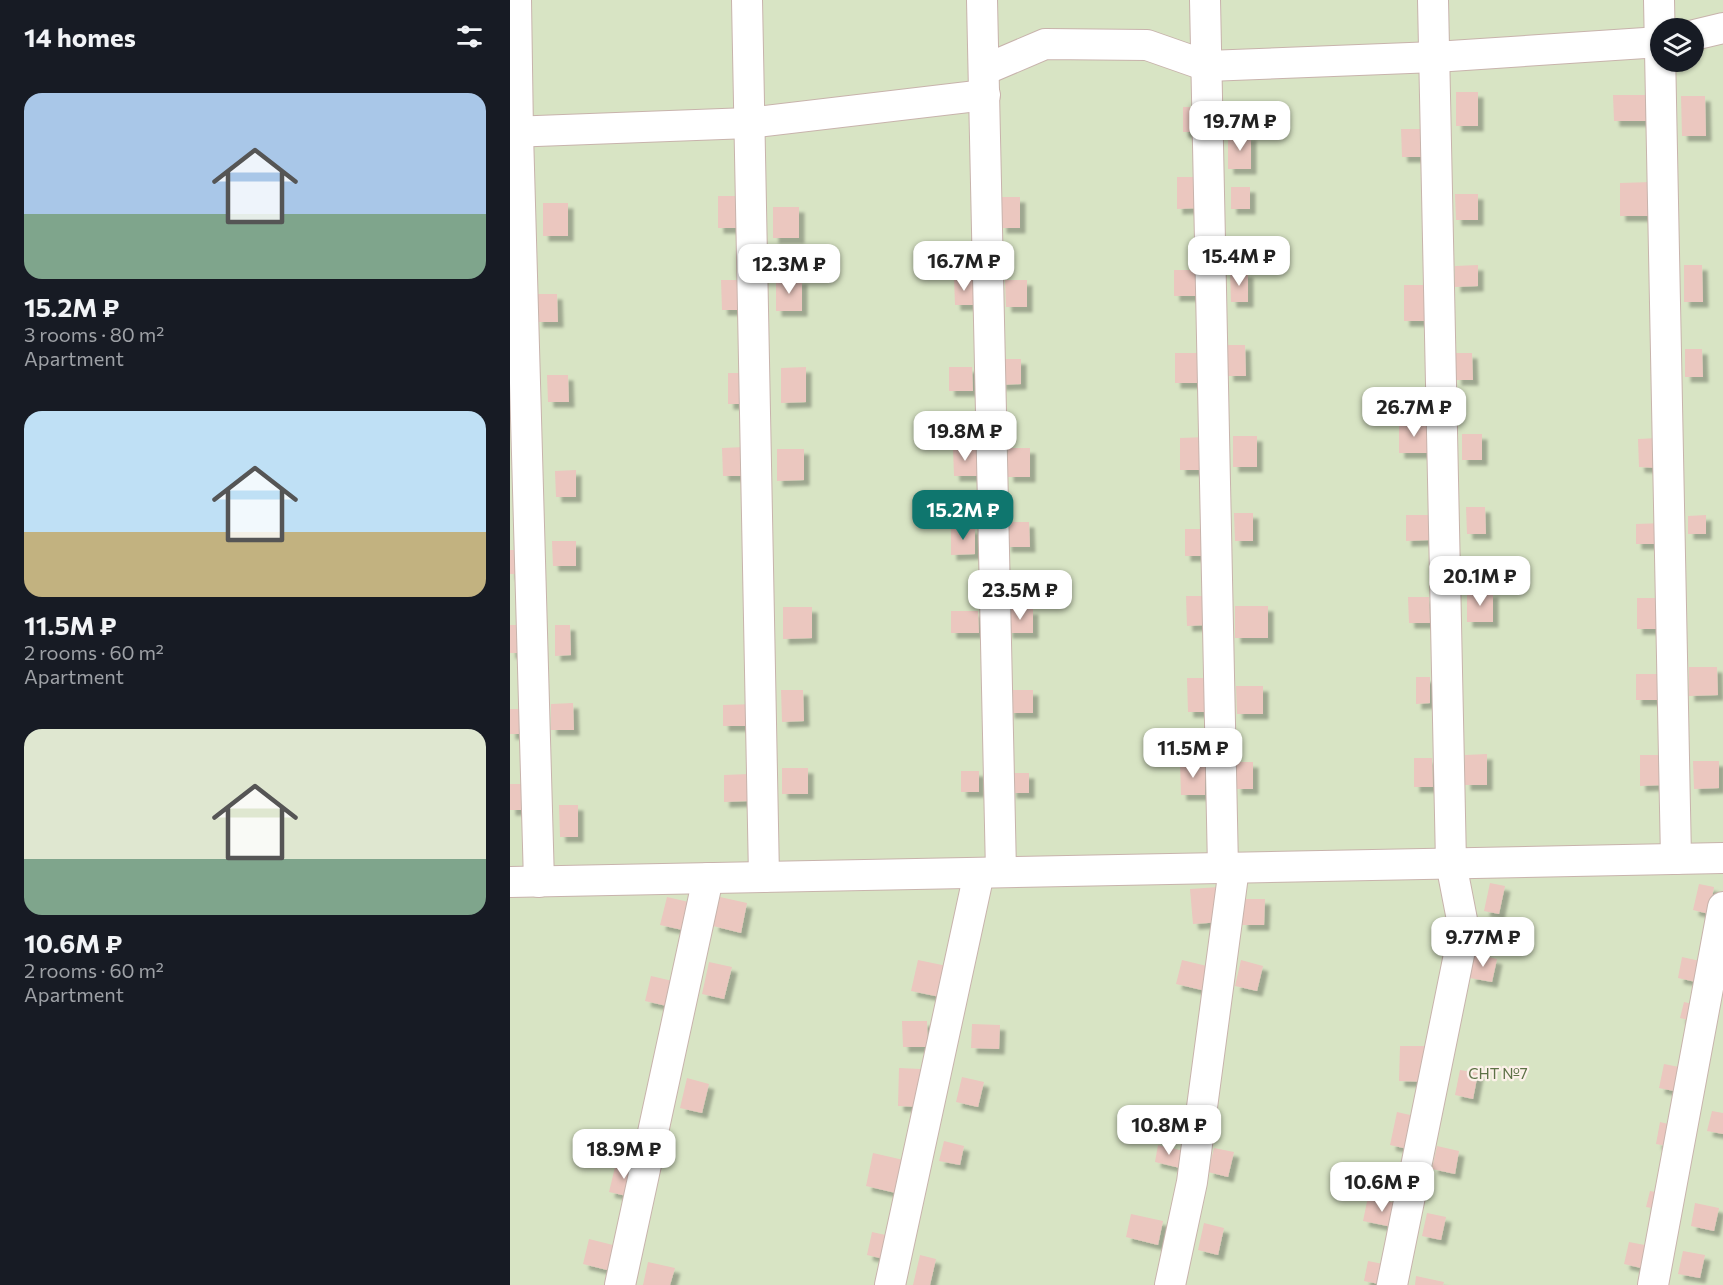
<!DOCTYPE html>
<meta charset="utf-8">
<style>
body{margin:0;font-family:Commissioner,sans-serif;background:#20242c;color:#f1f3f6;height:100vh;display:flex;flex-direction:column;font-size:22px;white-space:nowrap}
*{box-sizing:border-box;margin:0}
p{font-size:20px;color:#9ea1a6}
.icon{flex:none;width:33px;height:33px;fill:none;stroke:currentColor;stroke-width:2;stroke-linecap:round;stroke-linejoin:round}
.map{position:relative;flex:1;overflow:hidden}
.details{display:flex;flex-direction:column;background:#171b24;width:510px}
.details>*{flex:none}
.tools{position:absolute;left:1140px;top:18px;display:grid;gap:12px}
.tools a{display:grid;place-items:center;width:54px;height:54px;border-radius:50%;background:#171b24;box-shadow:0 2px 4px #0004;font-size:30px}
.price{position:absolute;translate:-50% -51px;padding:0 14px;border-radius:12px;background:#fff;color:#222;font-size:20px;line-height:39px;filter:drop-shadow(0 2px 3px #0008)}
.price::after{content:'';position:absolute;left:50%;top:36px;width:18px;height:14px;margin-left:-9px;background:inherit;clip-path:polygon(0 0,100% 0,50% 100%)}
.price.on{background:#0f766e;color:#fff}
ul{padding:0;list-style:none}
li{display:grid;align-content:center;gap:12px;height:318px;padding:0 24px}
li span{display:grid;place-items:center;height:186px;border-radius:18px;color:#555}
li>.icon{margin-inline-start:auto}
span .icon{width:108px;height:108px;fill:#fffc;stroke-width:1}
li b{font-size:26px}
h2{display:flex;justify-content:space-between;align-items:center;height:72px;padding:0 24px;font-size:26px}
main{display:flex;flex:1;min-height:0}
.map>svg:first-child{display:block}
.green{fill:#d8e4c4;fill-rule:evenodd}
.building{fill:#ebc7bf;filter:url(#shadow)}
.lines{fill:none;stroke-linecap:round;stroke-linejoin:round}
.minor-casing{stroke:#c8b3ac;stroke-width:32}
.minor{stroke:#fff;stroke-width:30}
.labels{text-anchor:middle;stroke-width:4.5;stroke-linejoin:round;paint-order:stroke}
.park-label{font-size:15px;fill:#5d7246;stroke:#fcf1e9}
</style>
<main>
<section class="details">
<h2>14 homes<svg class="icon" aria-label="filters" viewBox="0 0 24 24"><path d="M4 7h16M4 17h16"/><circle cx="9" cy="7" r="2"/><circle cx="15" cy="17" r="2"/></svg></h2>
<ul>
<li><span style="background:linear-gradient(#a9c7e8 65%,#7fa58c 0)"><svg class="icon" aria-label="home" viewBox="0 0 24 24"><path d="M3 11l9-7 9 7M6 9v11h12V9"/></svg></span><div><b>15.2M ₽</b><p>3 rooms · 80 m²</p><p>Apartment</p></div></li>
<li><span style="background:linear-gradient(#bfe0f5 65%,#c2b280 0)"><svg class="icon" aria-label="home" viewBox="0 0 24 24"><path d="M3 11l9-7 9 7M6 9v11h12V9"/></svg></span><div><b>11.5M ₽</b><p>2 rooms · 60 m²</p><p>Apartment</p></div></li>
<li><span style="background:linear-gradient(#dfe7d0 70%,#7fa58c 0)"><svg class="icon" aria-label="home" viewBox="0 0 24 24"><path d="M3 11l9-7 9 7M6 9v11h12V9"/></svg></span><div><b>10.6M ₽</b><p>2 rooms · 60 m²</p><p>Apartment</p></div></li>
</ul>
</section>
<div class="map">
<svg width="1213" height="1285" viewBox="0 0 1213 1285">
<defs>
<filter id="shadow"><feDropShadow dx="5.5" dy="5.5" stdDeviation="1.5" flood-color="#0004"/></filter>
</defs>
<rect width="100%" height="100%" fill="#f9ece4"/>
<!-- green -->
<path class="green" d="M 0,0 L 1213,0 L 1213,1285 L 0,1285 ZM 1150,28 L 1184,28 L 1184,62 L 1150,62 Z"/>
<!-- building -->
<g class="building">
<rect x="946" y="92" width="22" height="34"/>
<polygon points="1103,95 1135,95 1136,121 1104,121"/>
<polygon points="1171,96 1195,96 1196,136 1172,136"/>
<rect x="673" y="107" width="16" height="25"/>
<polygon points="891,129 912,129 913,157 892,157"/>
<polygon points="741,135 741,169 718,169 718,136"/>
<polygon points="667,177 689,177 690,208 667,209"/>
<polygon points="1142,182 1142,216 1110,216 1110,183"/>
<rect x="721" y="187" width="19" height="22"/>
<polygon points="945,194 968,194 968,220 946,220"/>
<polygon points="208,196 231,196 232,228 208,228"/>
<rect x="491" y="197" width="19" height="31"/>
<rect x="33" y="203" width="25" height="33"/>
<rect x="263" y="207" width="26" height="31"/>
<polygon points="438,242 462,242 462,263 438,264"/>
<polygon points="968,265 968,286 945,287 945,266"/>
<polygon points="1174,265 1192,265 1193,302 1174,302"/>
<polygon points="664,270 689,270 690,296 664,296"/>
<polygon points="720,272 738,272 738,302 721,302"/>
<polygon points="444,278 463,278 464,305 445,305"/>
<polygon points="292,279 292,311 266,311 266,280"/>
<polygon points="211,280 233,280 234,310 212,310"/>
<polygon points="495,280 517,280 517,307 496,307"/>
<rect x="894" y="285" width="21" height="36"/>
<polygon points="27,294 47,294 48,322 27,322"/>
<polygon points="717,345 735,345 736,376 718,376"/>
<polygon points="1175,349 1192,349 1193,377 1175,377"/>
<rect x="665" y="353" width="23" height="30"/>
<polygon points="945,353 962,353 963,380 946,380"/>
<polygon points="490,359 511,359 511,384 490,385"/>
<polygon points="296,367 296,402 271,403 271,368"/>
<polygon points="439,367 462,367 463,391 439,391"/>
<rect x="218" y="373" width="17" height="31"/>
<polygon points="37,375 58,375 59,402 38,402"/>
<rect x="889" y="424" width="31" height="29"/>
<rect x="952" y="434" width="20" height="26"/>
<rect x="723" y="436" width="24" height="31"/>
<polygon points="696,437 696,470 670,470 670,438"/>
<polygon points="1148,438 1148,468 1129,467 1128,439"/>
<polygon points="235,447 236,476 213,476 212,448"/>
<polygon points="443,448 467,448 467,476 444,476"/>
<rect x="498" y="448" width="22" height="29"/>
<polygon points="267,449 294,449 294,480 267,481"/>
<polygon points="66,470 66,497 46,497 45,471"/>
<polygon points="956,507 975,507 976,534 957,534"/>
<polygon points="724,513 743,513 743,541 725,541"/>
<polygon points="896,515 919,515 920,540 896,541"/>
<polygon points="1196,515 1196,534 1178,534 1178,516"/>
<polygon points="496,522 519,522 520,547 496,547"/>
<polygon points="1154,523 1153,544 1126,544 1126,524"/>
<polygon points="441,528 465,528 465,554 441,555"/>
<rect x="675" y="529" width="20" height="27"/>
<polygon points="42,541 66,541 66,566 43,566"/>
<rect x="0" y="550" width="9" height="24"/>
<polygon points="983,592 983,622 957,622 957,593"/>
<polygon points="676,596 697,596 698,625 677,626"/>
<polygon points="898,597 919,597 920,623 899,623"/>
<rect x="1127" y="598" width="20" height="31"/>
<rect x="725" y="606" width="33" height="32"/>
<polygon points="273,607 302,607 302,638 273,639"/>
<rect x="497" y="609" width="26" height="24"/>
<polygon points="441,611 468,611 469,633 441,633"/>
<rect x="0" y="625" width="11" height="28"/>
<polygon points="45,625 60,625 61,655 45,656"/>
<polygon points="1179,667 1207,667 1208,695 1179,696"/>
<rect x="1126" y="674" width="26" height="26"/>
<polygon points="906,677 920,677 920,703 906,704"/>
<polygon points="677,678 696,678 697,712 678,712"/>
<polygon points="726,686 753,686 753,714 727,714"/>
<polygon points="271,690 293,690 294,721 272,722"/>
<rect x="499" y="690" width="24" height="23"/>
<polygon points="63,703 64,730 41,730 41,704"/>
<polygon points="245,704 245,726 213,726 213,705"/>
<rect x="0" y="709" width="9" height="25"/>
<polygon points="977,754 977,785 955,785 955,755"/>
<polygon points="1130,755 1153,755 1153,785 1130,786"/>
<polygon points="904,758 922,758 923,787 904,787"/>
<polygon points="1183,761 1209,761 1209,788 1184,789"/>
<polygon points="695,762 695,795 671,795 670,763"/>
<rect x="726" y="762" width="17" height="27"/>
<rect x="272" y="768" width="26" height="26"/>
<rect x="451" y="771" width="18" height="21"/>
<rect x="501" y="773" width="18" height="20"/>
<polygon points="239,774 239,801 214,802 214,775"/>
<rect x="0" y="784" width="15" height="26"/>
<polygon points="49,805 68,805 68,837 50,837"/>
<polygon points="980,883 995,886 989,914 974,911"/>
<polygon points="1189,884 1204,887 1199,914 1183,910"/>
<polygon points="709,887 712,922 683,924 680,889"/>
<polygon points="157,897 183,903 177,931 150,925"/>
<polygon points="210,897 237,903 231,933 203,926"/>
<polygon points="733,899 755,899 754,925 732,925"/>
<polygon points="965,954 987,959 982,982 960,978"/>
<polygon points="1172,957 1190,961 1186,982 1168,978"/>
<polygon points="408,960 437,966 430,997 401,991"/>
<polygon points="672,960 701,967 696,991 666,984"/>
<polygon points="731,960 753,966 747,991 725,986"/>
<polygon points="199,962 222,967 214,999 192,994"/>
<polygon points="141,976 167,982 161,1007 135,1001"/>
<polygon points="1174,1002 1187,1005 1183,1021 1170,1018"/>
<polygon points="392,1021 417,1021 418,1047 393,1047"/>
<polygon points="462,1024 490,1025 489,1049 461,1048"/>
<polygon points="890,1046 920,1046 919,1082 889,1081"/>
<polygon points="1154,1064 1169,1067 1164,1091 1149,1088"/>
<polygon points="389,1068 411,1069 409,1107 388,1106"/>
<polygon points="950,1070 968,1073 963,1099 945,1095"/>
<polygon points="452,1077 474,1082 468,1107 446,1102"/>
<polygon points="177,1078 199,1084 192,1113 170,1108"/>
<polygon points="1202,1111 1213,1113 1213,1134 1197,1131"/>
<polygon points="887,1112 909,1117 902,1150 880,1145"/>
<polygon points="1150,1122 1167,1126 1162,1147 1146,1144"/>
<polygon points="434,1141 454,1146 450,1165 429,1161"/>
<polygon points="648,1145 674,1151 670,1168 645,1162"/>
<polygon points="927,1146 949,1151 945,1174 922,1169"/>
<polygon points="704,1148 724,1152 718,1177 698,1172"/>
<polygon points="363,1153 398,1161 390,1194 356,1186"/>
<polygon points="106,1163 128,1168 121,1197 99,1192"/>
<polygon points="1140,1191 1151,1193 1147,1209 1136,1207"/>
<polygon points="858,1197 891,1204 887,1228 853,1221"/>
<polygon points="1185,1203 1209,1208 1204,1231 1181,1226"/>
<polygon points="917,1213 936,1217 931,1240 912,1236"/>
<polygon points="621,1214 653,1221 648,1245 616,1237"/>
<polygon points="694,1223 714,1228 708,1255 688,1250"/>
<polygon points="362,1232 380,1236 374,1259 357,1255"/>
<polygon points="79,1239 107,1246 101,1271 73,1264"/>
<polygon points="1119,1242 1140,1246 1135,1269 1114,1264"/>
<polygon points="1173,1251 1195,1255 1190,1278 1168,1274"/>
<polygon points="410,1255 426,1259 420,1285 403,1285"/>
<polygon points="858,1261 878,1265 874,1285 854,1281"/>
<polygon points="138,1262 165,1268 160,1285 133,1285"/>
<polygon points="906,1276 934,1282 933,1285 905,1285"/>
</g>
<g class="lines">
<defs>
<g id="minor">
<polyline points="6,0 8,133 29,882"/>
<polyline points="237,0 254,877"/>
<polyline points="472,0 491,872"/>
<polyline points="695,0 713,868"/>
<polyline points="1149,0 1166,859"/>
<polyline points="1184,35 1213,28"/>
<polyline points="474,70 535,44 637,45 697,66 925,57 1150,42"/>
<polyline points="0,132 239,123 475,95"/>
<polyline points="0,882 1213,858"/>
<polyline points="110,1285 198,878"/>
<polyline points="380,1285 469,873"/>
<polyline points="660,1285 682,1182 724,868"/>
<polyline points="882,1285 954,930 941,863 923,0"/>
<polyline points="1143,1285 1213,907"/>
</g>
</defs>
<!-- minor casing -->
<use href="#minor" class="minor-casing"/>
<!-- minor -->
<use href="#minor" class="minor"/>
</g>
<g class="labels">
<!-- park labels -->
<g class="park-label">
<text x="988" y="1079">СНТ №7</text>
</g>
</g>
</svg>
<div class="tools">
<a><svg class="icon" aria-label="layers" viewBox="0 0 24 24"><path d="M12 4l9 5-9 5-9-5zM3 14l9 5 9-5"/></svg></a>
</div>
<b class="price" style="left:730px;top:152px">19.7M ₽</b>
<b class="price" style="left:729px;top:287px">15.4M ₽</b>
<b class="price" style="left:454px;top:292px">16.7M ₽</b>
<b class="price" style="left:279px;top:295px">12.3M ₽</b>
<b class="price" style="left:904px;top:438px">26.7M ₽</b>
<b class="price" style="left:455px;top:462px">19.8M ₽</b>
<b class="price on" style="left:453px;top:541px">15.2M ₽</b>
<b class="price" style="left:970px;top:607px">20.1M ₽</b>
<b class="price" style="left:510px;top:621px">23.5M ₽</b>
<b class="price" style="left:683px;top:779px">11.5M ₽</b>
<b class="price" style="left:973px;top:968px">9.77M ₽</b>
<b class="price" style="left:659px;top:1156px">10.8M ₽</b>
<b class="price" style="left:114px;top:1180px">18.9M ₽</b>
<b class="price" style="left:872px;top:1213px">10.6M ₽</b>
</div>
</main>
